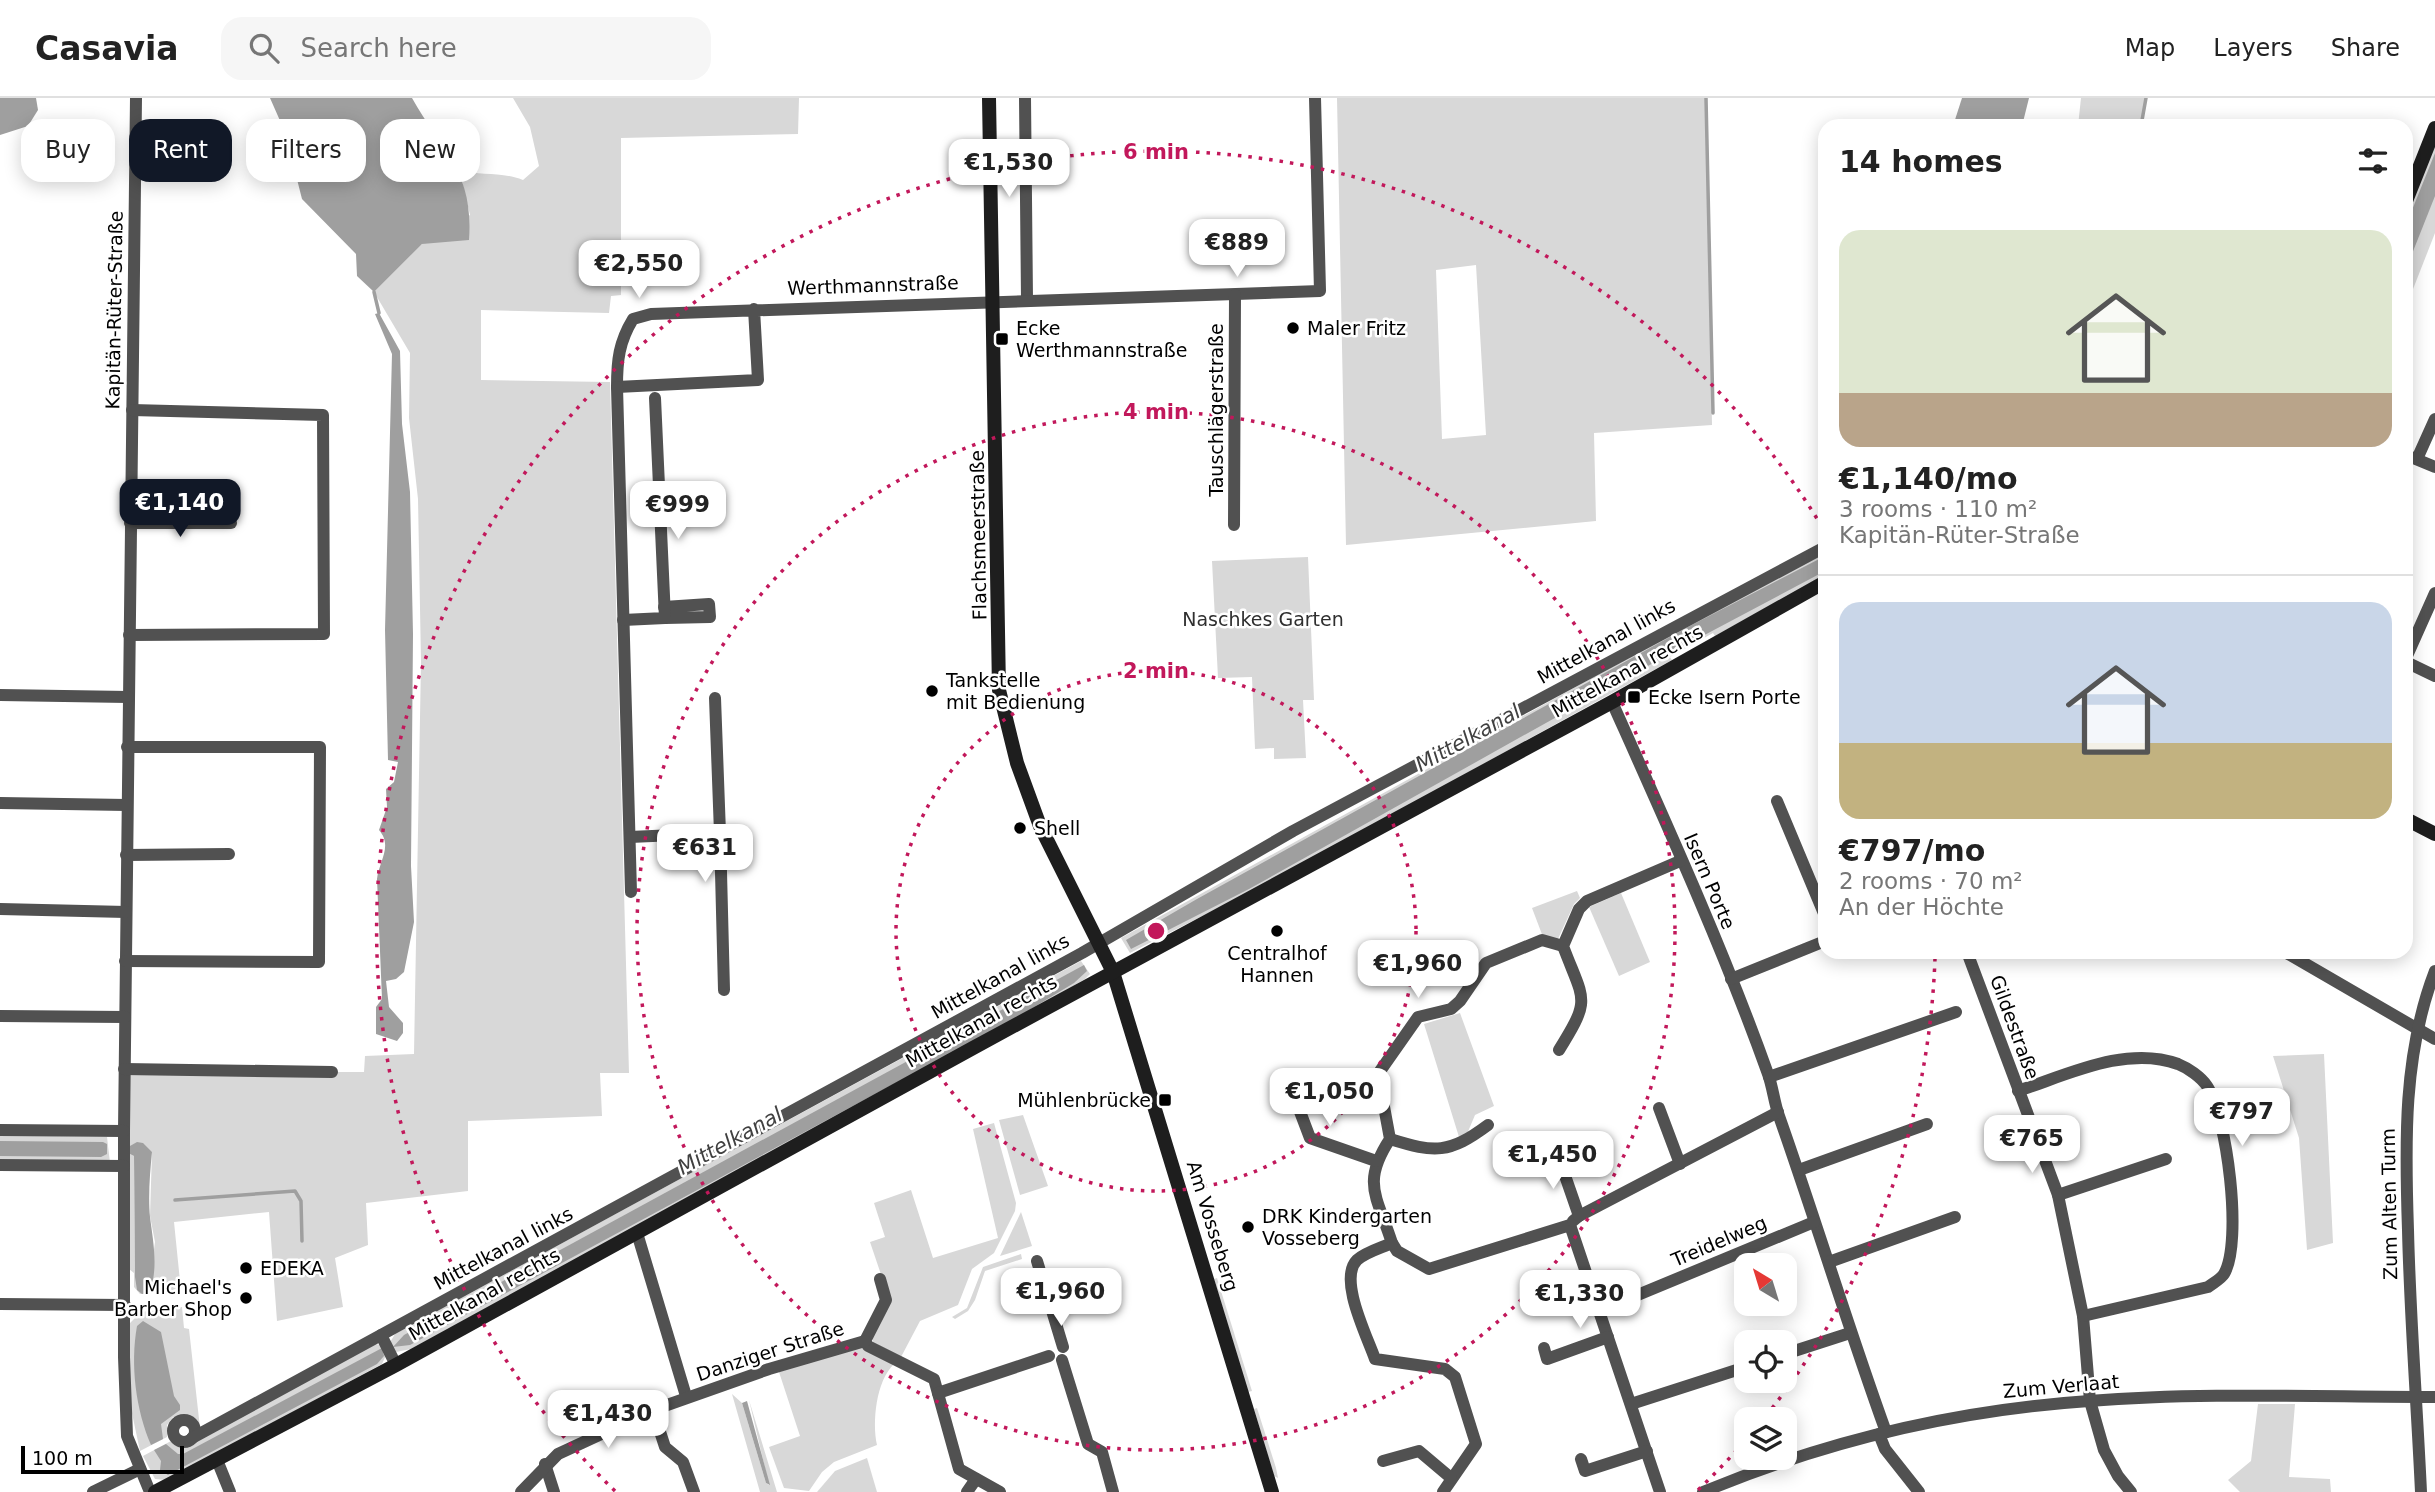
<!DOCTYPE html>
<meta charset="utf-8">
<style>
body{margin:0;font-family:"DejaVu Sans",sans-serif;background:#f6f6f6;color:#222;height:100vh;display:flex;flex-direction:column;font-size:26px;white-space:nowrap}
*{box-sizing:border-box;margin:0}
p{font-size:23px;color:#767676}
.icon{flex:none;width:38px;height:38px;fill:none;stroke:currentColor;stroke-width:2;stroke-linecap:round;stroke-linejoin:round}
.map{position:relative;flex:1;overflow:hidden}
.panel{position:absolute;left:1818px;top:21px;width:595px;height:840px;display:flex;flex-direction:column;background:#fff;border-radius:21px;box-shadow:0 4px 18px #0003}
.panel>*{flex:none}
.guide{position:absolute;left:21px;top:21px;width:665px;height:63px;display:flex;gap:14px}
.needle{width:46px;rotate:322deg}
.tools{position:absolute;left:1734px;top:1155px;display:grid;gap:14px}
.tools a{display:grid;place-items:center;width:63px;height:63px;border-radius:14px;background:#fff;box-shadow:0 4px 18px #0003;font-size:35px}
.scale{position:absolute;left:21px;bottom:18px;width:163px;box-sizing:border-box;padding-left:7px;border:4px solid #000;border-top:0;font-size:19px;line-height:24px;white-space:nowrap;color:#000;-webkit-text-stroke:5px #fff;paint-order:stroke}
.price{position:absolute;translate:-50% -60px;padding:0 16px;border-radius:14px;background:#fff;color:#222;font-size:23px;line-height:46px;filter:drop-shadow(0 2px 4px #0008)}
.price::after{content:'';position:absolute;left:50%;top:42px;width:21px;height:16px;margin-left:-10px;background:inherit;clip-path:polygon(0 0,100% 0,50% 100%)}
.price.selected{background:#111827;color:#fff}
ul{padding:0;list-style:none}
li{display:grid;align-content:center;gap:14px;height:371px;padding:0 21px}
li+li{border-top:2px solid #e0e0e0}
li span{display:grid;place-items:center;height:217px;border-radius:21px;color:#555}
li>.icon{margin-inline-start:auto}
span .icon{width:126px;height:126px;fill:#fffc;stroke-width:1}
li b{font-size:30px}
h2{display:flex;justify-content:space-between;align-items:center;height:84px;padding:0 21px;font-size:30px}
.tag{padding:0 24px;border-radius:21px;background:#fff;box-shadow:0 4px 18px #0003;font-size:24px;line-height:63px}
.tag.selected{background:#111827;color:#fff}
header{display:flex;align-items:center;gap:42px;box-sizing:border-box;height:98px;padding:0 35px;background:#fff;border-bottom:2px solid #e0e0e0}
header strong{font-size:33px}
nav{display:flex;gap:38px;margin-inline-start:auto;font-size:24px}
.search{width:490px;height:63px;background:#f6f6f6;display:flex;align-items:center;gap:18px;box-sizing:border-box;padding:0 24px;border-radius:21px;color:#767676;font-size:26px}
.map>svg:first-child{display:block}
.green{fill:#d8d8d8;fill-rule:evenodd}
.water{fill:#9f9f9f}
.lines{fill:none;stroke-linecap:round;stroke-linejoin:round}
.stream{stroke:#9f9f9f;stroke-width:3.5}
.street{stroke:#515151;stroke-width:12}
.secondary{stroke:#1e1e1e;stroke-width:14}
.ring{fill:none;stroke:#c2185b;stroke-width:3.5;stroke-dasharray:3.5 7}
.poi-dot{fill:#000;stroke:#fff;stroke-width:2.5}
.labels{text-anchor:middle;stroke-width:5;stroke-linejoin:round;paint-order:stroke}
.street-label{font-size:19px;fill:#000;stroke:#fff}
.poi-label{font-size:19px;fill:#000;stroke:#fff;text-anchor:start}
.park-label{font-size:19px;fill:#2f2f2f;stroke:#fff}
.water-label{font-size:21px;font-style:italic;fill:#404040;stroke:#fff}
.centre{fill:#c2185b;stroke:#fff;stroke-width:3.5}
.ring-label{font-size:21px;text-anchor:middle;font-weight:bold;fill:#c2185b;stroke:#fff;stroke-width:5;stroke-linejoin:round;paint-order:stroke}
</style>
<header>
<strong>Casavia</strong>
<div class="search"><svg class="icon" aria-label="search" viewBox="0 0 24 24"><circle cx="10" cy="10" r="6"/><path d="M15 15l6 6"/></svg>Search here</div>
<nav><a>Map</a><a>Layers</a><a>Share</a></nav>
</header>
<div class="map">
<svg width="2435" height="1394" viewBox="0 0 2435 1394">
<rect width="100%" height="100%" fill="#fff"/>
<!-- green -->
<g class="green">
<path d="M 513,0 L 799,0 L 798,36 L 621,40 L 621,197 L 611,198 L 609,215 L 481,212 L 481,282 L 610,284 L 629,975 L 600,975 L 602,1018 L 468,1023 L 468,1093 L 366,1105 L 368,1147 L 335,1160 L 343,1209 L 277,1223 L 269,1114 L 174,1124 L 181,1193 L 140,1196 L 134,1189 L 134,1175 L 129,1171 L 130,1056 L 134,1058 L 135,1178 L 152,1166 L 155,1144 L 150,1118 L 152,1054 L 130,1048 L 128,977 L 134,974 L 364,974 L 365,958 L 414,956 L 421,564 L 418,401 L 409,320 L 410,255 L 374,194 L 422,146 L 470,117 L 459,71 C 481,79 501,73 523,82 L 539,68 L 530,29 Z"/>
<path d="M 1337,0 L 1706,0 L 1712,327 L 1594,335 L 1596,423 L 1346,447 ZM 1476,167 L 1486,337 L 1442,341 L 1436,172 Z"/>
<polygon points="2081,0 2146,0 2141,28 2078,28"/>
<polygon points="2435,44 2435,135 2406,209 2406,116"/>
<polygon points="1825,455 1825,477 1715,538 1713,535 1670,559 1672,562 1282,777 1130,855 1121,840 1599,576"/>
<polygon points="1308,459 1314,602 1303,602 1306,660 1274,661 1274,650 1255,651 1252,579 1218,580 1212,463"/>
<polygon points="1577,793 1580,800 1574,806 1558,841 1543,839 1532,810"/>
<polygon points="1621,795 1650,864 1619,878 1589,809"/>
<polygon points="1081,863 1090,876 1085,881 994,935 411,1251 396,1254 389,1246 395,1236"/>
<polygon points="1460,915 1494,1008 1475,1017 1467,1036 1459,1039 1424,926"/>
<polygon points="2324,956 2333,1145 2307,1152 2299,1040 2273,958"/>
<polygon points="1023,1017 1048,1088 1020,1097 999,1022"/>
<polygon points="994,1025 1016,1105 1015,1113 994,1155 972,1171 958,1207 920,1223 901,1259 873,1244 872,1239 890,1203 870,1144 885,1139 874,1105 911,1092 933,1160 998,1140 973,1031"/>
<polygon points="0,1037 107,1039 110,1065 0,1063"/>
<polygon points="1021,1114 1032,1148 1000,1158"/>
<polygon points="1021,1156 1022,1161 985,1173 975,1202 968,1213 955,1221 952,1219 967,1210 983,1169"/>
<polygon points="1217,1180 1252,1293 1248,1294 1214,1181"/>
<polygon points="182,1209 184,1230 189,1231 200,1330 191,1318 173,1319 167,1327 167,1339 140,1353 130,1306 130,1225 141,1214"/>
<polygon points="375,1246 381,1247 386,1257 382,1266 166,1382 155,1381 143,1358 171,1343 178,1349 191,1346"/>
<path d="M 858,1248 L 894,1266 C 876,1283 872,1324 877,1347 L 834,1364 L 822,1374 L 809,1393 L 784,1390 L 769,1349 L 800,1338 L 779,1274 Z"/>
<polygon points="732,1296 742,1305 766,1385 769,1387 749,1302 777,1394 760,1394"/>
<polygon points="2258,1306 2295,1306 2289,1379 2330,1381 2331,1394 2240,1394 2228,1382 2251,1363"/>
<polygon points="1257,1310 1276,1370 1278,1380 1274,1378 1254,1311"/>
<polygon points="867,1360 877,1394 817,1394 835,1373"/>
</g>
<!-- water -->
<g class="water">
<polygon points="0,0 36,0 38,12 28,28 0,37"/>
<path d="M 270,0 L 412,0 C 442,54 474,73 469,142 L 422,146 L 374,194 L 357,178 L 356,156 L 302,101 L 285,34 Z"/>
<polygon points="1962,0 2029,0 2022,28 1953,28"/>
<polygon points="2435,55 2435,98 2406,171 2406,127"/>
<path d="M 379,215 L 400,253 L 402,326 L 410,394 L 413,536 L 411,768 L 414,824 L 404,874 L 396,881 L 386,883 L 389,909 L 403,925 L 403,935 L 397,943 L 376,936 L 376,909 L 382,901 L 377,781 C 379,763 393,748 379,732 L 387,709 L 386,691 L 394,684 L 398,664 L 388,662 L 385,532 L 392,256 L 375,216 Z"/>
<polygon points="1825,458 1825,473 1680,550 1249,791 1131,851 1126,842 1197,801 1686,530"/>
<polygon points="1084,867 1087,873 1074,885 1016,920 410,1247 393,1249 404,1237"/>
<polygon points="0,1043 103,1044 107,1046 107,1056 101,1059 0,1058"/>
<path d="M 137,1044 L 143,1045 L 152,1054 C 150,1074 148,1099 150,1119 C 153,1143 159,1172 149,1195 L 142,1196 L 137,1192 L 135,1179 L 134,1058 L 130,1056 L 130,1048 Z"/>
<path d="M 143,1223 L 161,1234 L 174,1298 L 180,1307 L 180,1312 L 161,1326 L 163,1341 L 151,1347 C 136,1312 130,1267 137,1228 Z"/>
<polygon points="382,1250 384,1258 377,1266 168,1377 160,1372 161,1363 154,1352 166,1346 178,1356 183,1356"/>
<polygon points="747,1303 770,1387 766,1385 742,1305"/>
</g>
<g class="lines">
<!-- stream -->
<g class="stream">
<polyline points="1706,0 1713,315"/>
<polyline points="2141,28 2146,0"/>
<polyline points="374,194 379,215"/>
<polyline points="175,1102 295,1093 301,1103 302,1143"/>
</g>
<!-- street -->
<g class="street">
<polyline points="136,0 124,1033 124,1259 127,1338 150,1394"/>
<polyline points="1025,0 1027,201"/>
<path d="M 754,211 L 758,282 L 617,289 C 617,262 619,244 633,221 L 651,216 L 1320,193 L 1315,0"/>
<polyline points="617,289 631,794"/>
<polyline points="2406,357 2435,369"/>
<polyline points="2417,361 2435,321"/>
<polyline points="130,425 231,425"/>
<polyline points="1234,427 1235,197"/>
<polyline points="664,509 709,506 710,519 665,520"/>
<polyline points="623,522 665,520 655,300"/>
<polyline points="129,537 324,536 323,317 132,312"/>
<polyline points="2406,560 2435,495"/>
<polyline points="2406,564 2435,578"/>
<polyline points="0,597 128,599"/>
<polyline points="715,600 720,735"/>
<path d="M 1612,604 C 1667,727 1723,850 1768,976 C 1773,990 1774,1004 1779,1018 C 1816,1123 1848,1229 1886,1334"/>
<polyline points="1777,703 1825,818"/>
<polyline points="0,705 127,707"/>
<polyline points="630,739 720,735 724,892"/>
<polyline points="126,757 229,756"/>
<polyline points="0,811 126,814"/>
<path d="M 1563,848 L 1542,842 L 1486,865 L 1460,903 L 1451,911 L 1418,919 L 1378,976 L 1390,1041 C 1361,1085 1377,1098 1392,1145 L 1397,1153 L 1429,1171 L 1570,1127 L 1660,1394"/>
<polyline points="1967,854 2058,1097 2083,1218 2090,1303 2104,1352 2118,1378 2131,1394"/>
<polyline points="2285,854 2435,941"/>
<polyline points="125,863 319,864 320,649 127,649"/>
<polyline points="1731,881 1825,843"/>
<polyline points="0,918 125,919"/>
<path d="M 1559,952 C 1592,899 1584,904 1563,848 L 1579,811 L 1587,803 L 1680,763"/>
<polyline points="124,971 332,974"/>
<polyline points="1769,979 1956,914"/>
<path d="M 2018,993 C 2067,977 2126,947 2178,966 C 2188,970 2201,979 2207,988 C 2227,1018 2243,1144 2224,1176 C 2221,1181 2213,1185 2208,1189 L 2083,1218"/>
<polyline points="1289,997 1299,1011 1310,1040 1376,1063"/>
<polyline points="1659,1010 1680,1066"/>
<polyline points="0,1032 124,1033"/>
<path d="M 1390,1041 C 1435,1055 1449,1056 1488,1027"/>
<polyline points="1561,1066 1579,1118 1573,1123"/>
<polyline points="0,1067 124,1068"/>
<polyline points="1799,1072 1927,1026"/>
<polyline points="2058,1097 2166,1061"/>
<polyline points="1579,1118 1778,1014"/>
<polyline points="637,1135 686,1298"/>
<path d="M 1392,1145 C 1381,1150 1366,1154 1357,1162 C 1338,1181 1367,1238 1375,1261 L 1445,1271 L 1455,1279 L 1476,1346 L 1443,1394"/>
<polyline points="1037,1163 1063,1249"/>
<polyline points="1829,1164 1955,1119"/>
<polyline points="880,1181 886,1202 865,1243 868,1248 934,1281 959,1371 1000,1394"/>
<polyline points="0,1206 125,1207"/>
<polyline points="1599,1213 1814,1124"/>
<polyline points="381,1237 396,1267"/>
<polyline points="1544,1250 1547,1261 1608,1239"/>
<polyline points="1785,1256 1850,1235"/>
<polyline points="1062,1262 1088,1346 1102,1354 1113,1394"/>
<polyline points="938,1295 1049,1258"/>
<polyline points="1631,1306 1746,1269"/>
<polyline points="653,1312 665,1349 683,1364 694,1394"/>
<circle cx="184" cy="1333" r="11"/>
<polyline points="1879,1336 1885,1351 1919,1394"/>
<polyline points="192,1340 1082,855 1293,733 1825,449"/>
<polyline points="1581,1361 1585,1373 1647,1353"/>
<polyline points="217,1362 230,1394"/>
<polyline points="1383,1363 1419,1353 1451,1380"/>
<polyline points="545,1366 554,1394"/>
<polyline points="93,1394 140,1371"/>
<polyline points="521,1394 558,1356 653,1312 769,1271 865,1243"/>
<polyline points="967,1394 976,1381"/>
<path d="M 1703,1394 C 1826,1343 1957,1312 2089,1303 C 2204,1294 2320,1299 2435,1299"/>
<path d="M 2421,1394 C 2417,1307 2410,1219 2408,1132 C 2405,1045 2403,956 2435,873"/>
</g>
<!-- secondary -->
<g class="secondary">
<polyline points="989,0 999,592 1017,665 1040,728 1113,874 1272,1394"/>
<polyline points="2406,103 2435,30"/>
<polyline points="2406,721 2435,736"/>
<polyline points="155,1394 396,1267 973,950 1612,604 1825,484"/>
</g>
</g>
<!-- distance rings -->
<g class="ring">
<circle cx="1156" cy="833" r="260"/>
<circle cx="1156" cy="833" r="519"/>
<path d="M1935 860A779 779 0 0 1 1766 1318M1744 1344A779 779 0 0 1 1697 1393M615 1393A779 779 0 1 1 1824 432"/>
</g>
<!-- markers -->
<g class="poi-dot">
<circle cx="1293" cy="230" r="7"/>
<rect x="995" y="234" width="14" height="14" rx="3.5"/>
<circle cx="932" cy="593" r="7"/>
<rect x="1627" y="592" width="14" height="14" rx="3.5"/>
<circle cx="1020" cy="730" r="7"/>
<circle cx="1277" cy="833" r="7"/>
<rect x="1158" y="995" width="14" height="14" rx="3.5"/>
<circle cx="1248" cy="1129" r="7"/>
<circle cx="246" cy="1170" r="7"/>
<circle cx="246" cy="1200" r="7"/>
</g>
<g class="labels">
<!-- street labels -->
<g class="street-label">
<text transform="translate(873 187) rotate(-2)" y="7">Werthmannstraße</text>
<text transform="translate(114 212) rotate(-89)" y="7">Kapitän-Rüter-Straße</text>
<text transform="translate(1216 312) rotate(-90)" y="7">Tauschlägerstraße</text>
<text transform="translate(978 437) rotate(-91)" y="7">Flachsmeerstraße</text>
<text transform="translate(1606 543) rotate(-29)" y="7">Mittelkanal links</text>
<text transform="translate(1627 573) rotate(-29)" y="7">Mittelkanal rechts</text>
<text transform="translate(1710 783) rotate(67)" y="7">Isern Porte</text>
<text transform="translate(1000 878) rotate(-29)" y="7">Mittelkanal links</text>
<text transform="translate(981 923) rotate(-29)" y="7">Mittelkanal rechts</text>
<text transform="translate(2015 929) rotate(70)" y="7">Gildestraße</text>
<text transform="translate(2389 1106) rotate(-91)" y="7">Zum Alten Turm</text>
<text transform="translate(1213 1128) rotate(73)" y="7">Am Vosseberg</text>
<text transform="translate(1719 1143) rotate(-23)" y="7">Treidelweg</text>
<text transform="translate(503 1150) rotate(-28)" y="7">Mittelkanal links</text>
<text transform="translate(484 1196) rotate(-29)" y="7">Mittelkanal rechts</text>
<text transform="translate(770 1253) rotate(-18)" y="7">Danziger Straße</text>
<text transform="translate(2061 1288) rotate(-5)" y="7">Zum Verlaat</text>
</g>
<!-- poi labels -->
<g class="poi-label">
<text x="1016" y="237">Ecke<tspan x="1016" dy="22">Werthmannstraße</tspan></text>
<text x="1307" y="237">Maler Fritz</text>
<text x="946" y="589">Tankstelle<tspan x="946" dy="22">mit Bedienung</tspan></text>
<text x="1648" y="606">Ecke Isern Porte</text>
<text x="1034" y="737">Shell</text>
<text x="1277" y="862" text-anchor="middle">Centralhof<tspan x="1277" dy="22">Hannen</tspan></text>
<text x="1151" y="1009" text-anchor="end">Mühlenbrücke</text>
<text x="1262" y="1125">DRK Kindergarten<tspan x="1262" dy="22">Vosseberg</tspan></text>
<text x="260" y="1177">EDEKA</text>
<text x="232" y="1196" text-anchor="end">Michael's<tspan x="232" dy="22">Barber Shop</tspan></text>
</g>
<!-- park labels -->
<g class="park-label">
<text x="1263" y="528">Naschkes Garten</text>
</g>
<!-- water labels -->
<g class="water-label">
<text transform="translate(1468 640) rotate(-29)" y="7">Mittelkanal</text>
<text transform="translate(730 1043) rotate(-29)" y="7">Mittelkanal</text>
</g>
</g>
<circle cx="1156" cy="833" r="10" class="centre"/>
<g class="ring-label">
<text x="1156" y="61">6 min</text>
<text x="1156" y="321">4 min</text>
<text x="1156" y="580">2 min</text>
</g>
</svg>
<div class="tools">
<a><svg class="needle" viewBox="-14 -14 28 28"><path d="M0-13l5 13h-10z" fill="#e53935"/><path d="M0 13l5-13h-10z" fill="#767676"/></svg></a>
<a><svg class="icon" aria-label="locate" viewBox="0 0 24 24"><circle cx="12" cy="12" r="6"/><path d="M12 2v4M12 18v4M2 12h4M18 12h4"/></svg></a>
<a><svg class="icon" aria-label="layers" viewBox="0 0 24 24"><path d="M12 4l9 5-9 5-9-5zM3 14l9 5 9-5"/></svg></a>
</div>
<div class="scale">100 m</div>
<b class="price" style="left:1009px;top:101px">€1,530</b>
<b class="price" style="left:1237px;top:181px">€889</b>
<b class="price" style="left:639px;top:202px">€2,550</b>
<b class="price selected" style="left:180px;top:441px">€1,140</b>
<b class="price" style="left:678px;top:443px">€999</b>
<b class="price" style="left:705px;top:786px">€631</b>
<b class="price" style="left:1418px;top:902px">€1,960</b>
<b class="price" style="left:1330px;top:1030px">€1,050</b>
<b class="price" style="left:2242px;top:1050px">€797</b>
<b class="price" style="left:2032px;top:1077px">€765</b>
<b class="price" style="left:1553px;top:1093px">€1,450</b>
<b class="price" style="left:1061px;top:1230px">€1,960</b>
<b class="price" style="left:1580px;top:1232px">€1,330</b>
<b class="price" style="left:608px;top:1352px">€1,430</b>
<div class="guide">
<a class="tag">Buy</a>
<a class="tag selected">Rent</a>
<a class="tag">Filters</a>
<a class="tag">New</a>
</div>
<section class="panel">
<h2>14 homes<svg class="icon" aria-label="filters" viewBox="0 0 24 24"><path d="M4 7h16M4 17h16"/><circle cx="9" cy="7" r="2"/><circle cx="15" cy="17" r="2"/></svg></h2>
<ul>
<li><span style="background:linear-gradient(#dfe7d0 75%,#b9a48a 0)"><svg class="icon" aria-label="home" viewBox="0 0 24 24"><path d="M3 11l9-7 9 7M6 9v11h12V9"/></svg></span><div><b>€1,140/mo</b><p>3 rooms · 110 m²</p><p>Kapitän-Rüter-Straße</p></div></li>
<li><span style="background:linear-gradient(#c9d6e8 65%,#c2b280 0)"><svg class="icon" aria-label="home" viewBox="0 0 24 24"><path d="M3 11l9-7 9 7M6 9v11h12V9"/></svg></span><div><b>€797/mo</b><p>2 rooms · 70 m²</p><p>An der Höchte</p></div></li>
</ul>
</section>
</div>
